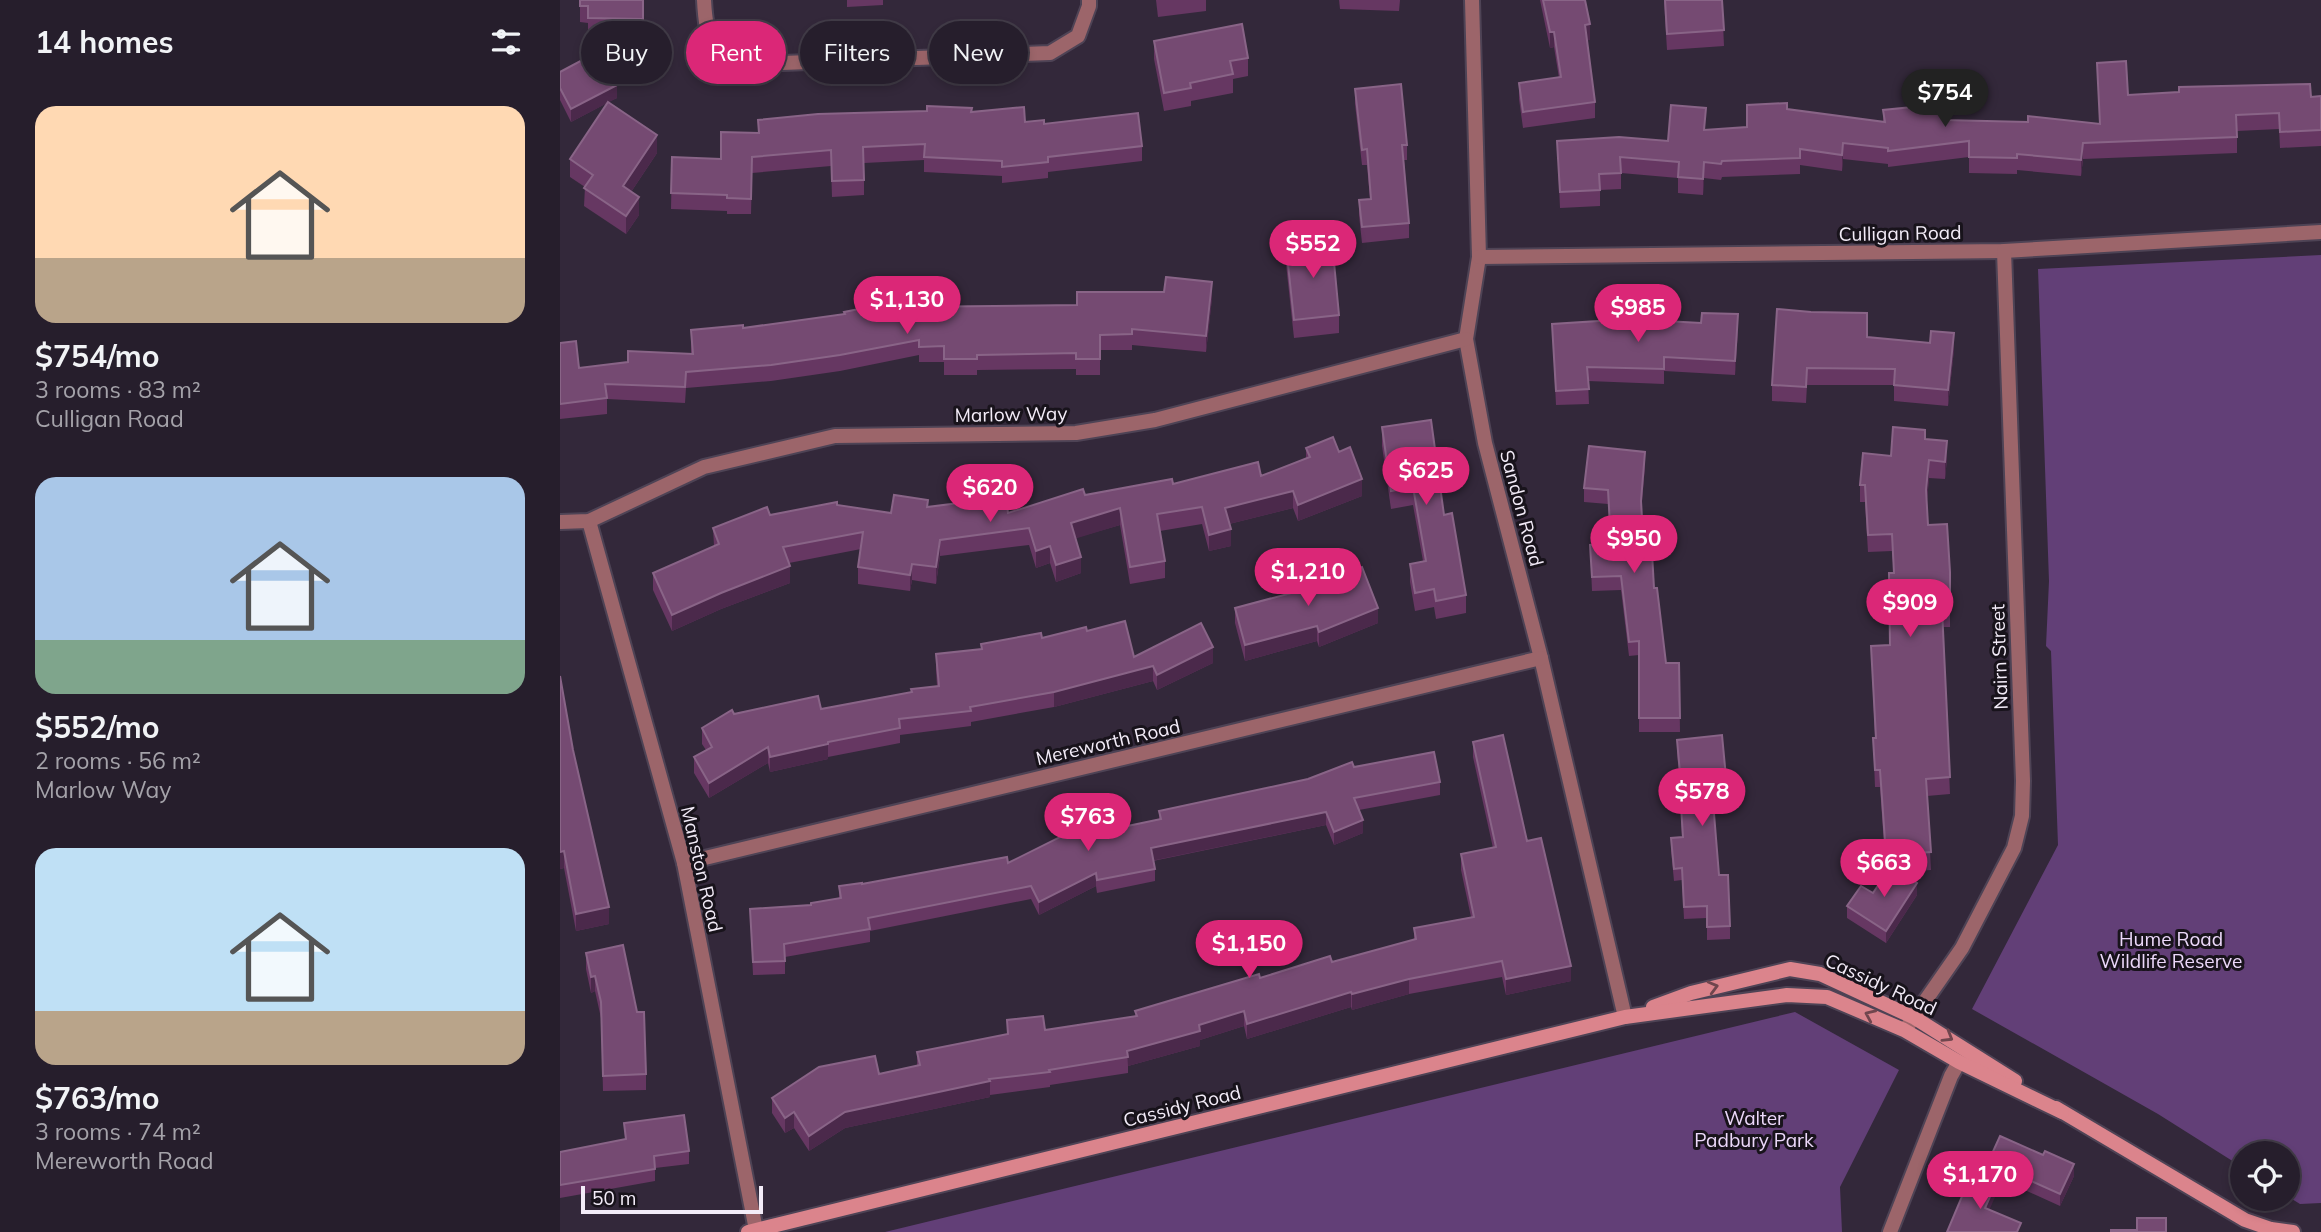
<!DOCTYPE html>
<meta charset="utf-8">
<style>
body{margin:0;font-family:Mulish,sans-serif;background:#2e2734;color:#f1f3f6;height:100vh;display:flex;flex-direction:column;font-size:26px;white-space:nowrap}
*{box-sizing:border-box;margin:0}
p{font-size:23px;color:#a4a2a9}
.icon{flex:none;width:38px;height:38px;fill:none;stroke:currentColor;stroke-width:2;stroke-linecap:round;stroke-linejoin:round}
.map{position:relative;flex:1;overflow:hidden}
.details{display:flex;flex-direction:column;background:#261e2c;width:560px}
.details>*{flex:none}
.banner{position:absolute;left:21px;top:21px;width:665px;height:63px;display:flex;gap:14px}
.fabs{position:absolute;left:1670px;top:1141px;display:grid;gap:14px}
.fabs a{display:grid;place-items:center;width:70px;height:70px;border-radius:50%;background:#261e2c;box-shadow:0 4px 10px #0003,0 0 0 2px #423c48;font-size:35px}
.scale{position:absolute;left:21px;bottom:18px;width:182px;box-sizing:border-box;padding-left:7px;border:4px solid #f3ecf8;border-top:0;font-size:19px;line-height:24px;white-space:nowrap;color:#f3ecf8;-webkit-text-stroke:5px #18131b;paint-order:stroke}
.price{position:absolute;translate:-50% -60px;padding:0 16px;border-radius:24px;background:#db2777;color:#fff;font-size:23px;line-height:46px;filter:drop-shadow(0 2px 4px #0008)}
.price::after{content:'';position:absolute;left:50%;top:42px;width:21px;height:16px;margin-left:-10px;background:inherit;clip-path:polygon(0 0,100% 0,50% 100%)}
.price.on{background:#222;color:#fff}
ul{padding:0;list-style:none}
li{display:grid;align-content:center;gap:14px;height:371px;padding:0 35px}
li span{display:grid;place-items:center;height:217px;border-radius:21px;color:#555}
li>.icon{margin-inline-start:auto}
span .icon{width:126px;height:126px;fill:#fffc;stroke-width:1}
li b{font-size:30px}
h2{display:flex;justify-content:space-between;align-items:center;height:84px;padding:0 35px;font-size:30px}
.tag{padding:0 24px;border-radius:32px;background:#261e2c;box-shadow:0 4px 10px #0003,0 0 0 2px #423c48;font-size:24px;line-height:63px}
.tag.on{background:#db2777;color:#fff}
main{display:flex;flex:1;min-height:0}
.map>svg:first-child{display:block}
.green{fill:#623f77}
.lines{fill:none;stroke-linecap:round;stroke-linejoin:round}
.street-casing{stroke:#4e4355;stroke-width:18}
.secondary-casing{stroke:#4e4355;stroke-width:18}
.street{stroke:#9c656a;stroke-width:14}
.secondary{stroke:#db848c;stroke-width:14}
.wall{fill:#663762}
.shaded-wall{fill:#4b294b}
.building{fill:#754a72;stroke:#896487;stroke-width:2}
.oneway{stroke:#70464e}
.labels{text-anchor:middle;stroke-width:6;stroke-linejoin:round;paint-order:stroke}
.street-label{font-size:19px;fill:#f3ecf8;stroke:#18131b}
.park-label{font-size:19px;fill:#ecd8fa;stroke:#18131b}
</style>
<main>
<section class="details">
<h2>14 homes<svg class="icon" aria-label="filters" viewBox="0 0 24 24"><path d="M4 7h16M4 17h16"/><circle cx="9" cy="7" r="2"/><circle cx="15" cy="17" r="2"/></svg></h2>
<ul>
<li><span style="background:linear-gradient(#ffd9b3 70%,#b9a48a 0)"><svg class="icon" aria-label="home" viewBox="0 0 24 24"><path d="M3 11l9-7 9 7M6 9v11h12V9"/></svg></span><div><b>$754/mo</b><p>3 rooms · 83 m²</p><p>Culligan Road</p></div></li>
<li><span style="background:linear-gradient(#a9c7e8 75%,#7fa58c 0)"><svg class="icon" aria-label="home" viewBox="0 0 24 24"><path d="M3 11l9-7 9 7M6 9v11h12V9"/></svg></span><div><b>$552/mo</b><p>2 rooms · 56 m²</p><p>Marlow Way</p></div></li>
<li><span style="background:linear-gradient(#bfe0f5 75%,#b9a48a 0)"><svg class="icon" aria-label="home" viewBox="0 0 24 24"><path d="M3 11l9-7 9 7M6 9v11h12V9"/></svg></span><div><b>$763/mo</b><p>3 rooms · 74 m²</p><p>Mereworth Road</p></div></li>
</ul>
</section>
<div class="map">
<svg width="1761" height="1232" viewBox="0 0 1761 1232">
<rect width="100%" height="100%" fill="#33283a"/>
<!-- green -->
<g class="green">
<polygon points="1761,255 1761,1203 1740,1204 1727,1196 1727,1153 1682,1153 1682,1167 1598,1114 1412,1009 1498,845 1491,651 1486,646 1489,581 1478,269"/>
<polygon points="1235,1012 1339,1070 1280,1187 1282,1232 325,1232"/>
</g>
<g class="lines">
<defs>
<g id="street">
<path d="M 144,0 C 146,40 152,62 197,64 L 490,53 L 518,36 L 529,6 L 529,0"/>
<polyline points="912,0 919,257 906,339 925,443 981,658 1065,1017"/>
<polyline points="919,257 1444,251 1761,232"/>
<polyline points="29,521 124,863 196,1230"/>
<polyline points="0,522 29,521 144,467 275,436 516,433 595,420 906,339"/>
<polyline points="124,863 981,658"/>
<polyline points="1347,1027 1402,948 1454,848 1462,816 1463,781 1444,251"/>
<polyline points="1330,1232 1391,1076 1399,1062"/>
</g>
<g id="secondary">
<polyline points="1093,1007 1131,993 1230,969 1260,974 1355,1018 1455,1081"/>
<polyline points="1496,1108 1685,1220 1711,1229 1733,1232"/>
<polyline points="188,1232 1065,1017 1227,995 1267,997 1344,1030 1399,1062 1502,1112"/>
</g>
</defs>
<!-- street casing -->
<use href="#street" class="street-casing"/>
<!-- secondary casing -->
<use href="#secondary" class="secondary-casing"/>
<!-- street -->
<use href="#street" class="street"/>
<!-- secondary -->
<use href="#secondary" class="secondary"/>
</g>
<!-- wall -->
<g class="wall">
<polygon points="20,0 83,19 83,36 28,35 28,23 20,22"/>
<polygon points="287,0 323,0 323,5 287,7"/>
<polygon points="596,0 646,0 646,11 598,17"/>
<polygon points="779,0 840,0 839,11 780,9"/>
<polygon points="980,0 1025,0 1030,40 1027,40 1035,102 1035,118 963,128 959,99 959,83 999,78 994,47 990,48"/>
<polygon points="1104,0 1162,0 1164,46 1107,50"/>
<polygon points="594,41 688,58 688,76 673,79 673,93 631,101 631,106 604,111 594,59"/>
<polygon points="1537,63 1568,95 1751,97 1761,96 1761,146 1720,148 1719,129 1677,131 1677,153 1523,159 1521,176 1457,170 1457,174 1409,173 1409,157 1328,167 1328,164 1283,159 1282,171 1240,165 1240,174 1162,177 1161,180 1144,178 1143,195 1118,193 1118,178 1061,173 1061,189 1040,190 1040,206 1000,208 997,141 1108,141 1145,130 1187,127 1227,109 1323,122 1323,110 1384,120 1540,124"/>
<polygon points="0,72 57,98 48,102 97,153 71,192 79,215 66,234 24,206 25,187 10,177 10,159 47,103 11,122 0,100"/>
<polygon points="795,89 847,145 847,160 844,160 849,223 849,238 802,243 799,215 799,200 810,199 807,165 802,165 795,104"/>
<polygon points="412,112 465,122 484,124 582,146 582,161 488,172 488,178 442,183 442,176 364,172 364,160 304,163 304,195 272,197 271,166 192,173 191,214 167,214 167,211 111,209 112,157 161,159 198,133 198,120"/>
<polygon points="726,246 779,315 779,333 734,338 726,264"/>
<polygon points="652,298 646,352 572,345 572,350 540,350 540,375 516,375 516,369 417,370 417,375 384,375 384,362 359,362 359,355 280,371 211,381 126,388 125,403 47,399 47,414 0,419 0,343 19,368 131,354 131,330 183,328 340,307 517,305"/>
<polygon points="1106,321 1178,329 1175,375 1104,371 1104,384 1028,381 1029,404 996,405 992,324"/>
<polygon points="1307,337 1394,349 1388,406 1334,401 1334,385 1247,385 1246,403 1212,401 1212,385"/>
<polygon points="822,427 884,515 906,595 906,613 876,619 874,607 855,611 850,582 850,564 863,561 853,505 831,509 822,446"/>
<polygon points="1365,439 1387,458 1385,479 1369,478 1367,501 1368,525 1390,572 1390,627 1383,627 1390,794 1367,796 1371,870 1340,872 1357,895 1326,943 1287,918 1287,906 1313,893 1327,873 1326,873 1320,787 1315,787 1313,738 1315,738 1311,646 1330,645 1334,573 1332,551 1308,552 1305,502 1300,502 1300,485 1331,456"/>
<polygon points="746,448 779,452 802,496 738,521 733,508 669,524 671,546 649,551 642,524 600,531 605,561 605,578 570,584 560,525 515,538 521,573 496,582 490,563 476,568 469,545 380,556 376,584 352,580 350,591 298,584 298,567 301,549 229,563 230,583 161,609 112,631 93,590 93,573 154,546 153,528 210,515 277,505 331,513 368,507 448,513 525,495 613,484 701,476 746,458"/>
<polygon points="1085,466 1081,509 1083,535 1094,588 1106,663 1119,663 1120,732 1079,732 1079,655 1069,656 1061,590 1032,591 1030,545 1050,543 1048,504 1024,502 1024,488"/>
<polygon points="675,608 818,623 759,647 757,641 685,661 675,623"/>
<polygon points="527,631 574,657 653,663 597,690 593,681 494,707 411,722 411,726 340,735 340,743 268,757 268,759 210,772 208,763 149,798 134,773 134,757 146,750 142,744 142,728 174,714 261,709 351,692 377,686 376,670 376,654 421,649 421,644 482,638"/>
<polygon points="0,676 13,750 49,924 16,931 4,868 0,869"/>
<polygon points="1117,740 1167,788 1167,800 1153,801 1159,875 1170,926 1170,939 1147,940 1147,918 1124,919 1122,880 1114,881 1111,850 1111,838 1122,837 1121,819 1121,806 1122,806 1117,752"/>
<polygon points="913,742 967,841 1011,981 946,995 942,977 849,994 792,1010 791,1007 687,1039 684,1026 640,1040 640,1046 568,1066 568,1073 490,1085 490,1087 430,1095 430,1097 285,1128 249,1151 234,1128 225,1133 212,1113 212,1098 357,1066 357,1052 447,1034 447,1020 485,1030 575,1016 575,1011 700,978 772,962 854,940 854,928 911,917 901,870 901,854 933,848 913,757"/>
<polygon points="794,767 880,782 880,795 799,810 803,833 774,845 766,825 593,861 595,869 595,881 537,893 536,886 479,915 471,899 310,931 310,942 225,957 225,974 193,975 190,909 251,905 279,898 279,886 302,884 448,863 515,837 599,820 599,811 748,779"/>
<polygon points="26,953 86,1074 86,1090 43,1091 41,1018 35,991 31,993 26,969"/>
<polygon points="64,1123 129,1151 129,1164 95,1168 95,1181 0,1198 0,1152 65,1139"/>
<polygon points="1426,1167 1514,1176 1500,1206 1458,1187 1456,1193 1426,1180"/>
</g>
<!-- shaded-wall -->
<g class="shaded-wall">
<polygon points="1030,24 1030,40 1025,41 1025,25"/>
<polygon points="990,32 994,32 994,47 990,48"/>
<polygon points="57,85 57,98 11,122 11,109"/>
<polygon points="97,135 97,153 63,204 63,186"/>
<polygon points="1283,143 1283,159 1282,171 1282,155"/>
<polygon points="1523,143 1523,159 1521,176 1521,160"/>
<polygon points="1144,162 1144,178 1143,195 1143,179"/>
<polygon points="79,197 79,215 66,234 66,216"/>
<polygon points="652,282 652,298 646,352 646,336"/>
<polygon points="1178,314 1178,329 1175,375 1175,361"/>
<polygon points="1394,333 1394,349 1388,406 1388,390"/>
<polygon points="1387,441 1387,458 1385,479 1385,462"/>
<polygon points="1085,452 1085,466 1081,515 1081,501"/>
<polygon points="1369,460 1369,478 1366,507 1366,490"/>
<polygon points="802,479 802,496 738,521 738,505"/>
<polygon points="733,491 733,508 665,525 665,508"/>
<polygon points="560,508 560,525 511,540 511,523"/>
<polygon points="671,529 671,546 649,551 649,535"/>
<polygon points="380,540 380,556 376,584 376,567"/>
<polygon points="490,546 490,563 476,568 476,551"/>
<polygon points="521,557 521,573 496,582 496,565"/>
<polygon points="352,564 352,580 350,591 350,575"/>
<polygon points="230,566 230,583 161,609 112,631 112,615 161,593"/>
<polygon points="818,608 818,623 759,647 759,632"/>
<polygon points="757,626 757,641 685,661 685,645"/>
<polygon points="653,647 653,663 597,690 597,675"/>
<polygon points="593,666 593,681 494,707 494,692"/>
<polygon points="268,744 268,759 210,772 210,757"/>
<polygon points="208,747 208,763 149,798 149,783"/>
<polygon points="766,812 766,825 591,861 591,848"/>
<polygon points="803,820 803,833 774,845 774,832"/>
<polygon points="4,851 4,868 0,869 0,852"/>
<polygon points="536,873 536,886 479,915 479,902"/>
<polygon points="1357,883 1357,895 1326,943 1326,931"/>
<polygon points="49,907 49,924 16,931 16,914"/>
<polygon points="1011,966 1011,981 946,995 946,979"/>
<polygon points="35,976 35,991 31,993 31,977"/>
<polygon points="849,979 849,994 792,1010 792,994"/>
<polygon points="791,992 791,1007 687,1039 687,1024"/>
<polygon points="684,1011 684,1026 640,1040 640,1046 568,1066 567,1051 639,1025"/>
<polygon points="430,1081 430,1097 285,1128 249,1151 249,1136 285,1112"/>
<polygon points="234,1112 234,1128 225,1133 225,1118"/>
<polygon points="1514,1164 1514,1176 1500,1206 1500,1194"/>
<polygon points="1458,1175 1458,1187 1456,1193 1456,1180"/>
<polygon points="1435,1185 1435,1197 1425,1220 1425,1208"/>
</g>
<!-- building -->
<g class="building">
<polygon points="20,0 83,0 83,19 28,18 28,6 20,6"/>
<polygon points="983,0 1025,0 1030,24 1025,25 1035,102 963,112 959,83 1001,77 994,32 990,32"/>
<polygon points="1105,0 1162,0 1164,30 1107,34"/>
<polygon points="682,24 688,58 670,61 673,74 630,83 631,88 604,93 594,41"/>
<polygon points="39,51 57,85 11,109 0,88 0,72"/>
<polygon points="1566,61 1568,95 1619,92 1619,87 1750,84 1751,97 1761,96 1761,130 1720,132 1719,113 1676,115 1677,137 1523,143 1521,160 1457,154 1457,158 1409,157 1409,141 1328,151 1328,148 1283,143 1282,155 1240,149 1240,158 1162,161 1161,164 1144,162 1143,179 1118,177 1119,162 1060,157 1061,173 1039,174 1040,190 1000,192 997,141 1059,137 1108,141 1111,105 1146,108 1144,130 1187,127 1187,105 1227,103 1227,109 1325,122 1323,110 1382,104 1384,120 1468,122 1468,116 1540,124 1537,63"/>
<polygon points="841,84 847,145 842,145 849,223 802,227 799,200 811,199 807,149 802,150 795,89"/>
<polygon points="48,102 97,135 63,186 79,197 66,216 24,188 33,175 10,159"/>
<polygon points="367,106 412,108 411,112 464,107 465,122 484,120 484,124 578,113 582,146 488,157 488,162 442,167 442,161 364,157 365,144 303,147 304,180 272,181 271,150 192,157 191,199 167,198 167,195 111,193 112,157 161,159 161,132 199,133 198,120 258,114 367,111"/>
<polygon points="772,241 779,315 734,320 726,246"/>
<polygon points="606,277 652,282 646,336 572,329 572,334 540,335 540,359 516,359 516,353 417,355 417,359 384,359 384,346 359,347 359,340 280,355 211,365 126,372 125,387 45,384 47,398 0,404 0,343 16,341 19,368 68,362 68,351 133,354 131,330 183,325 183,328 285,314 284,312 339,301 340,307 517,305 517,292 604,292"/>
<polygon points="1217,309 1251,312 1307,313 1307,337 1370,343 1371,331 1394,333 1388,390 1334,385 1335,369 1247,368 1246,387 1212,385"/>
<polygon points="1054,311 1106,313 1105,321 1141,323 1142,313 1178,314 1175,361 1104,357 1104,369 1027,367 1029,389 996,391 992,324 1054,320"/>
<polygon points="871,420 884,515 892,513 906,595 876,601 874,589 855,593 850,564 866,561 853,487 831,491 822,427"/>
<polygon points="1333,427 1365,430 1365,439 1387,441 1385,462 1369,460 1366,490 1368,525 1387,524 1390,572 1390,609 1382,609 1390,777 1366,779 1371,852 1326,855 1320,770 1315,770 1313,738 1316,738 1311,646 1330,645 1329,573 1334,573 1332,534 1308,535 1305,485 1300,485 1303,453 1331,456"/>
<polygon points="773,437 779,452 790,447 802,479 738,505 733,491 665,508 671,529 649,535 642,507 597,514 605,561 570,567 560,508 511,523 521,557 496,565 490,546 476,551 469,528 380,540 376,567 352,564 350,575 298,567 303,532 223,547 230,566 161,593 112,615 93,573 159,544 153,528 207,507 210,515 277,502 277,505 331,513 334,495 368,500 367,507 446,497 448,513 523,489 525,495 612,479 613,484 698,462 701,476 750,457 746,448"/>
<polygon points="1029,446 1085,452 1081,501 1083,535 1091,535 1094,588 1097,588 1106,663 1119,663 1120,718 1079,718 1079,641 1069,642 1061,576 1032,577 1030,545 1051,543 1048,490 1024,488"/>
<polygon points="802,567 818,608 759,632 757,626 685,645 675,608 750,588"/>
<polygon points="565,621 574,657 641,623 653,647 597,675 593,666 494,692 410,707 411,711 339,719 340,728 268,742 268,744 210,757 208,747 149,783 134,757 152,747 142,728 172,710 174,714 258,696 261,709 352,692 351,689 379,686 376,654 422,649 421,644 481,633 482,638 526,627 527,631"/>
<polygon points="0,676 13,750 49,907 16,914 4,851 0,852"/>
<polygon points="943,735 967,841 981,838 1011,966 946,979 942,961 849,979 792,994 791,992 687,1024 684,1011 639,1025 640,1031 567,1051 568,1057 489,1070 490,1072 429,1079 430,1081 285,1112 249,1136 234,1112 225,1118 212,1098 259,1067 315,1056 319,1074 360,1065 357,1052 448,1034 447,1020 483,1016 485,1030 577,1016 575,1011 699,974 700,978 770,956 772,962 856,939 854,928 914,917 901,854 936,847 913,742"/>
<polygon points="1162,735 1167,788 1152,789 1159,875 1168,875 1170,926 1147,927 1147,906 1124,907 1122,868 1114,869 1111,838 1123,837 1121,806 1123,806 1117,740"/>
<polygon points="874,752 880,782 794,798 803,820 774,832 766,812 591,848 595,869 537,880 536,873 479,902 471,886 308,918 310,929 224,944 225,961 193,962 190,909 251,905 251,903 281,898 279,886 302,883 302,884 447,857 448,863 512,831 515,837 601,819 599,811 748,779 792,762 794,767"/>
<polygon points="1331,866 1357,883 1326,931 1287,906 1301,886 1313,893"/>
<polygon points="63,945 77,1012 84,1012 86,1074 43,1076 41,1002 35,976 31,977 26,953"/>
<polygon points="124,1115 129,1151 94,1156 95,1169 0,1185 0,1152 66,1139 64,1123"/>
<polygon points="1440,1136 1483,1155 1485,1151 1514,1164 1500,1194 1458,1175 1456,1180 1426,1167"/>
<polygon points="1411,1175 1435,1185 1425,1208 1461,1223 1457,1232 1387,1232"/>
<polygon points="1577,1218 1606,1218 1606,1232 1551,1232 1551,1230 1577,1230"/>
</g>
<!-- one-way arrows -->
<defs><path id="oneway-chevron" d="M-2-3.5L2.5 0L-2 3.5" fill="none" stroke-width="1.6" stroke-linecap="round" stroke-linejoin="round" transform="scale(1.75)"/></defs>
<g class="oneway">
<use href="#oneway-chevron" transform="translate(1153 987) rotate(-15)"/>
<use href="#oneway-chevron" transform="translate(1310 1015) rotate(-156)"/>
<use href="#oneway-chevron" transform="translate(1388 1037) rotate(31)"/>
</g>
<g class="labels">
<!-- street labels -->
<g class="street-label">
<text transform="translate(1340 233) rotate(-1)" y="7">Culligan Road</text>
<text transform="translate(451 414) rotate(-1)" y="7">Marlow Way</text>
<text transform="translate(962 508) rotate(75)" y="7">Sandon Road</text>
<text transform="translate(1439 657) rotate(-92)" y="7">Nairn Street</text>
<text transform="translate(548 742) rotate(-13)" y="7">Mereworth Road</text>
<text transform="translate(142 869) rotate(77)" y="7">Manston Road</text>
<text transform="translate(1321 984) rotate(25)" y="7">Cassidy Road</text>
<text transform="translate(622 1106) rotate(-14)" y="7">Cassidy Road</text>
</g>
<!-- park labels -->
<g class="park-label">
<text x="1611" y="946">Hume Road<tspan x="1611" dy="22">Wildlife Reserve</tspan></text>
<text x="1194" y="1125">Walter<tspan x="1194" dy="22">Padbury Park</tspan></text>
</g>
</g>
</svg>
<div class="fabs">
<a><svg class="icon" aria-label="locate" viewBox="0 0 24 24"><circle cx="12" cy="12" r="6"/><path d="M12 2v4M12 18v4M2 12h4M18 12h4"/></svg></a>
</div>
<div class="scale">50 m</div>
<b class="price on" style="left:1385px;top:129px">$754</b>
<b class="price" style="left:753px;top:280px">$552</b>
<b class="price" style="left:347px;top:336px">$1,130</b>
<b class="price" style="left:1078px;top:344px">$985</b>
<b class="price" style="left:866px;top:507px">$625</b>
<b class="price" style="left:430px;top:524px">$620</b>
<b class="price" style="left:1074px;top:575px">$950</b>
<b class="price" style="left:748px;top:608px">$1,210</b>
<b class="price" style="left:1350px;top:639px">$909</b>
<b class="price" style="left:1142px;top:828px">$578</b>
<b class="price" style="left:528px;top:853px">$763</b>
<b class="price" style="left:1324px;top:899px">$663</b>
<b class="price" style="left:689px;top:980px">$1,150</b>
<b class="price" style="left:1420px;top:1211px">$1,170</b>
<div class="banner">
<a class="tag">Buy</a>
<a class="tag on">Rent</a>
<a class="tag">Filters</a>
<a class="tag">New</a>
</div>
</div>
</main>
